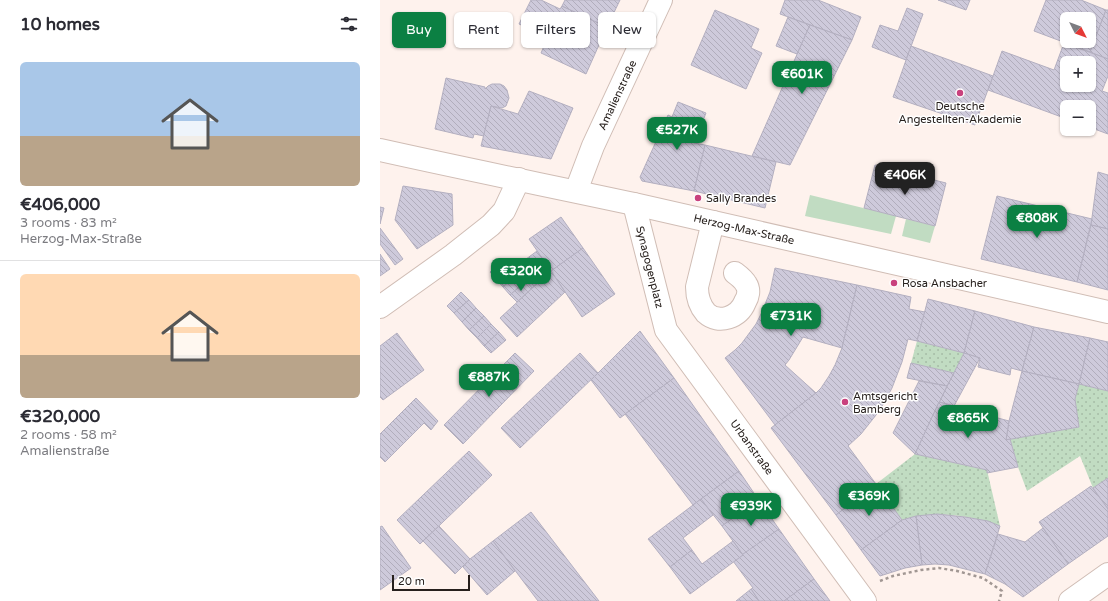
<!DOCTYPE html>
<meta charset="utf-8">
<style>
body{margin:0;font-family:"Varela Round",sans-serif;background:#f7f7f7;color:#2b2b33;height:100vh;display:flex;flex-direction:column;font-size:15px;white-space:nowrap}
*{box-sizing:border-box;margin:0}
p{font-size:13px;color:#7c7c81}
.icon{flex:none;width:22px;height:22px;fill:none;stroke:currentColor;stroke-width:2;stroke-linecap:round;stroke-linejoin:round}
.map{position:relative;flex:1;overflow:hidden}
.side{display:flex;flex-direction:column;background:#fff;width:380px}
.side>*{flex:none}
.hud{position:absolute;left:12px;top:12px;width:380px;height:36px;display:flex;gap:8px}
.needle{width:26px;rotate:132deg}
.tools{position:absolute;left:680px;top:12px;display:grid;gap:8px}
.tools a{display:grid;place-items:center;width:36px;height:36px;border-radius:6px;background:#fff;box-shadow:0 1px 3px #0004;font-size:20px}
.scale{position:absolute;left:12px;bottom:10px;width:78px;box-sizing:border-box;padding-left:4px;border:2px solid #27201d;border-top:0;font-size:11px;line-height:14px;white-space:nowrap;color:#27201d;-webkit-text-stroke:3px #fff;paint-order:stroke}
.price{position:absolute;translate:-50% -34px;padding:0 9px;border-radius:8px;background:#0b8043;color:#fff;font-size:13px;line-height:26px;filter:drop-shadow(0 1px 2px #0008)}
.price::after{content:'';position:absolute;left:50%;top:24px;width:12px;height:9px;margin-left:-6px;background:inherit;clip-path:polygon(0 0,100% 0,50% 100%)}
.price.current{background:#222;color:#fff}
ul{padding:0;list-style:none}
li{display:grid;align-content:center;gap:8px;height:212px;padding:0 20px}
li+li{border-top:1px solid #e1e1e2}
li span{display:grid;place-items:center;height:124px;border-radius:6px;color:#555}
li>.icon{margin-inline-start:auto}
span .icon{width:72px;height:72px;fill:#fffc;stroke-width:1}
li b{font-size:17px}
h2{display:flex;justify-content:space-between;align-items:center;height:48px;padding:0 20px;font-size:17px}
.tag{padding:0 14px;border-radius:6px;background:#fff;box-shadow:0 1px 3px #0004;font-size:14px;line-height:36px}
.tag.current{background:#0b8043;color:#fff}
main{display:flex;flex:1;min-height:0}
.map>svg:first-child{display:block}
.green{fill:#c1dcc2}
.garden{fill:url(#garden-dots)}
.building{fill:url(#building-back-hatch);stroke:#b3afc0;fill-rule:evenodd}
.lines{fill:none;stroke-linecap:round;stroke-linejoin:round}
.minor-casing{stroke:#d0bdb5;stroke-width:24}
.path{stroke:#a19793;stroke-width:2.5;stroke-dasharray:3 3;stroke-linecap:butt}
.minor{stroke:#fff;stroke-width:22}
.poi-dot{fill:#c9417d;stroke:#fff;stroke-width:1.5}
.labels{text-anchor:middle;stroke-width:3;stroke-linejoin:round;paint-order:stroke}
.street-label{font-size:11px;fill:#27201d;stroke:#fff}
.poi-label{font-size:11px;fill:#27201d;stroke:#fff;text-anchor:start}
</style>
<main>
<section class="side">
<h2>10 homes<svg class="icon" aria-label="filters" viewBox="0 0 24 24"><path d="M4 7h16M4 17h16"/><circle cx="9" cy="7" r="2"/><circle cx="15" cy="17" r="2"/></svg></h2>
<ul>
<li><span style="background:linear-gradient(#a9c7e8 60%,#b9a48a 0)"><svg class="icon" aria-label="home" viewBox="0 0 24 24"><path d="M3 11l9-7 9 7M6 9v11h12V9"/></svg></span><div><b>€406,000</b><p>3 rooms · 83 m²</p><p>Herzog-Max-Straße</p></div></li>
<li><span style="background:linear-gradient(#ffd9b3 65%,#b9a48a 0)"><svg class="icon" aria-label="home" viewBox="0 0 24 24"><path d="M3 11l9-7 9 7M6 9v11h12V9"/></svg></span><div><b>€320,000</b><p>2 rooms · 58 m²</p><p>Amalienstraße</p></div></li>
</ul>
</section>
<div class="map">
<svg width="728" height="601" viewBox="0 0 728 601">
<defs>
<pattern id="garden-dots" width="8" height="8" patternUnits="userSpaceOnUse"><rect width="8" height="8" fill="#c1dcc2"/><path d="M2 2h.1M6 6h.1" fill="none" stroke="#a6bca6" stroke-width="1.8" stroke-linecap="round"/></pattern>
<pattern id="building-back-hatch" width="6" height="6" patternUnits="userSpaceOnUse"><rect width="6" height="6" fill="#cecadb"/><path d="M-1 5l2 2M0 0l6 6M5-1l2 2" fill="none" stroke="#b1adbc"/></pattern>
</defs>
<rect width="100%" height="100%" fill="#fef2ed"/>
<!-- green -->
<g class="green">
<polygon points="430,195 516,216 511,234 425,216"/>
<polygon points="526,219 555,226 550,243 522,236"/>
</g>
<!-- garden -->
<g class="garden">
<polygon points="537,341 584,353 574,373 531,363"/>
<polygon points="699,384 728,391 728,478 713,488 700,456 647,491 638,467 630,439 699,427 695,399"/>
<path d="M 535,454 L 607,470 L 620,526 C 588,515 555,510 522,520 L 496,484 Z"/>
</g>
<!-- building -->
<g class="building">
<polygon points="151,0 161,0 180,9 182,6 227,27 206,74 161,53 168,37 139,24"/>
<polygon points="185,0 240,0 227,27 182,6"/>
<polygon points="405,0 438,0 481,17 472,40 400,14"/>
<polygon points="558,0 590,0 586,10"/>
<path d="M 666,0 L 701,0 L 726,10 L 710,52 L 654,31 ZM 687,19 L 709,19 L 709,41 L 687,41 Z"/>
<polygon points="527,8 543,14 526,60 492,47 500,25 518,31"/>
<polygon points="335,10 379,29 371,48 382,53 366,89 311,65"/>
<polygon points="726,10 728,10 728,59 710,52"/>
<polygon points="408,17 430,25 417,54 396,46"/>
<polygon points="430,25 472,40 410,165 372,156"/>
<path d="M 684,43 L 728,59 L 728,76 L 722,91 L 728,93 L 728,134 L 709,127 L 709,107 L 687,107 L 687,119 L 608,90 L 622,51 L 674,70 ZM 687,63 L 709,63 L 709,85 L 687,85 Z"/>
<polygon points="531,46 613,76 595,125 513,97"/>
<polygon points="66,78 105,87 105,89 108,86 112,84 120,84 124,86 127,90 129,98 126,106 122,108 111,106 104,136 94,134 93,138 55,129"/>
<polygon points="149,91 193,108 171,159 101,146 111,106 138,114"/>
<polygon points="298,102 326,113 314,143 325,145 314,191 262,181 260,177 288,115 292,117"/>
<polygon points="325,145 396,162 385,208 314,191"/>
<polygon points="495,165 566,183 555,226 484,208"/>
<polygon points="718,172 728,175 728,229 711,225"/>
<polygon points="23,186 72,194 73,225 37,249 15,220"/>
<polygon points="617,196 712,219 697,282 601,259"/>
<polygon points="0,207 4,208 0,224"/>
<polygon points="181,217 203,248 171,271 149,239"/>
<polygon points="711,225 728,229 728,290 697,282"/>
<polygon points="0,228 23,259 15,265 0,244"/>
<polygon points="203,248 235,294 202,317 171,271"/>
<polygon points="157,251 171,271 152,288 134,268"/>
<polygon points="0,254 10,269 0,276"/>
<polygon points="125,259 132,266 117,280 110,272"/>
<polygon points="132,266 139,273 123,287 117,280"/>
<polygon points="395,268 477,285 462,348 423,337 409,360 405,365 436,393 395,425 345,358 355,350 362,343 376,324 381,314 390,292"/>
<polygon points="171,271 185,292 137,337 120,318"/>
<polygon points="139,273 146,281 130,295 123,287"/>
<polygon points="146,281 152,288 137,302 130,295"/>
<polygon points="477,285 531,297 529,309 545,312 537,341 528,339 522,362 512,388 500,410 481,434 468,446 496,484 456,515 391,428 436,393 441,388 449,376 455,365 462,348"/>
<polygon points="81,292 89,300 74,313 67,306"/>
<polygon points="548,299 595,311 584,353 537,341"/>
<polygon points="89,300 96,308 82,322 74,313"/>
<polygon points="96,308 104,316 89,330 82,322"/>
<polygon points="595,311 654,327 642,371 631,368 630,375 598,367 600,358 584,353"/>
<polygon points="104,316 111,324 97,338 89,330"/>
<polygon points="111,324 119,332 104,346 97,338"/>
<polygon points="654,327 710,338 699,384 642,371"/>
<polygon points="260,331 294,378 240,418 211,380"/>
<polygon points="119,332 126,340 111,353 104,346"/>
<polygon points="17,333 44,370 3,400 0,397 0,346"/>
<polygon points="710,338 728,342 728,391 699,384"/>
<polygon points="135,353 154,371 83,444 64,425"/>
<polygon points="200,353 218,373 140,448 121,428"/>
<polygon points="584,353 600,358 574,406 559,402"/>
<polygon points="531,363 574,373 567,386 527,378"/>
<polygon points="642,371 699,384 695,399 699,427 626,440 629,421"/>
<polygon points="294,378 359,471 313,505 245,414"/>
<polygon points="539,381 567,386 535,454 513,433"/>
<polygon points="36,398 58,421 51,430 44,423 5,462 0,457 0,434"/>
<polygon points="559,402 629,421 626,440 630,439 638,467 607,473 607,470 535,454"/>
<polygon points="89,451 112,475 40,544 17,520"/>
<polygon points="359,471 378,499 342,526 321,499"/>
<polygon points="728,478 728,509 713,488"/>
<polygon points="496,484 522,520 481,550 456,515"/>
<polygon points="711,486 728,509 728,536 688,564 659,522"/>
<polygon points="321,499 333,515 303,538 312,550 290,567 268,539"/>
<polygon points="378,499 399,529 363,555 342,526"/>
<polygon points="151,512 219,601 158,601 113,541"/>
<polygon points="557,514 585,517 608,521 620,526 605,574 569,565 555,564 542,565 536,516"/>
<polygon points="536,516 542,565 525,568 500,576 481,550 522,520"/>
<polygon points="2,526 31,568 0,590 0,527"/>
<polygon points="59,526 90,559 75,574 43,541"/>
<polygon points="663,528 688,564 643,597 625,584 605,574 618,534 645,542"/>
<polygon points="399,529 434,579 404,601 379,601 371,589 373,588 353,561"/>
<polygon points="113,541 135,571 107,595 83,567 90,559"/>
<polygon points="353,541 363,555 310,594 290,567 312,550 322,564"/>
<polygon points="434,579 450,601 404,601"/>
<polygon points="371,589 379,601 356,601"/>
</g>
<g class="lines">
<defs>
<g id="minor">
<path d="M 0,150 C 85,169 170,186 254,204 L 728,312"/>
<polyline points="196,191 213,146 281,0"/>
<polyline points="254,204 286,330 485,601"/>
<path d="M 333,222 L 317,287 C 317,297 319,305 326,313 C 339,325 359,317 365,302 C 368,297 370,290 366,284 C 364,280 359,276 355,273"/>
<polyline points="0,307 73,255 111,225 124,211 139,179"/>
<polyline points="690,601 728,574"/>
</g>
</defs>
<!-- minor casing -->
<use href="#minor" class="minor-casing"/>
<!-- path -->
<polyline class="path" points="500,581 513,576 541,570 559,568 577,571 603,578 622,591 619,601"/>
<!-- minor -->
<use href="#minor" class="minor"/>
</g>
<!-- markers -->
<g class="poi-dot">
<circle cx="580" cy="93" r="4"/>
<circle cx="318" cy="198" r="4"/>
<circle cx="514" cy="283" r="4"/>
<circle cx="465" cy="402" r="4"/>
</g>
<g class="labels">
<!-- street labels -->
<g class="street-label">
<text transform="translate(237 95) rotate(-65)" y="4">Amalienstraße</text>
<text transform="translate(364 229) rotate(13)" y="4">Herzog-Max-Straße</text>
<text transform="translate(270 267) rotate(76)" y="4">Synagogenplatz</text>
<text transform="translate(372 447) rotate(54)" y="4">Urbanstraße</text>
</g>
<!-- poi labels -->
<g class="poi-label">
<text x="580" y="110" text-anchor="middle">Deutsche<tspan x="580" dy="13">Angestellten-Akademie</tspan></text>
<text x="326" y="202">Sally Brandes</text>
<text x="522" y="287">Rosa Ansbacher</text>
<text x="473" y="400">Amtsgericht<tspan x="473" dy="13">Bamberg</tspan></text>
</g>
</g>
</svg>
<div class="tools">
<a><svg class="needle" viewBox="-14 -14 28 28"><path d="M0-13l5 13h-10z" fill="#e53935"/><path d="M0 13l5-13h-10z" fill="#7c7c81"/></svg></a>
<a>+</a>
<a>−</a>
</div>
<div class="scale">20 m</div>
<b class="price" style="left:422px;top:95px">€601K</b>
<b class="price" style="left:297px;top:151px">€527K</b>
<b class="price current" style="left:525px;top:196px">€406K</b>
<b class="price" style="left:657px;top:239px">€808K</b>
<b class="price" style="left:141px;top:292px">€320K</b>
<b class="price" style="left:411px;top:337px">€731K</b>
<b class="price" style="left:109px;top:398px">€887K</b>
<b class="price" style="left:588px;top:439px">€865K</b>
<b class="price" style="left:489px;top:517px">€369K</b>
<b class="price" style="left:371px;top:527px">€939K</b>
<div class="hud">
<a class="tag current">Buy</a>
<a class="tag">Rent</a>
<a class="tag">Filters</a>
<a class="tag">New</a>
</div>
</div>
</main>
